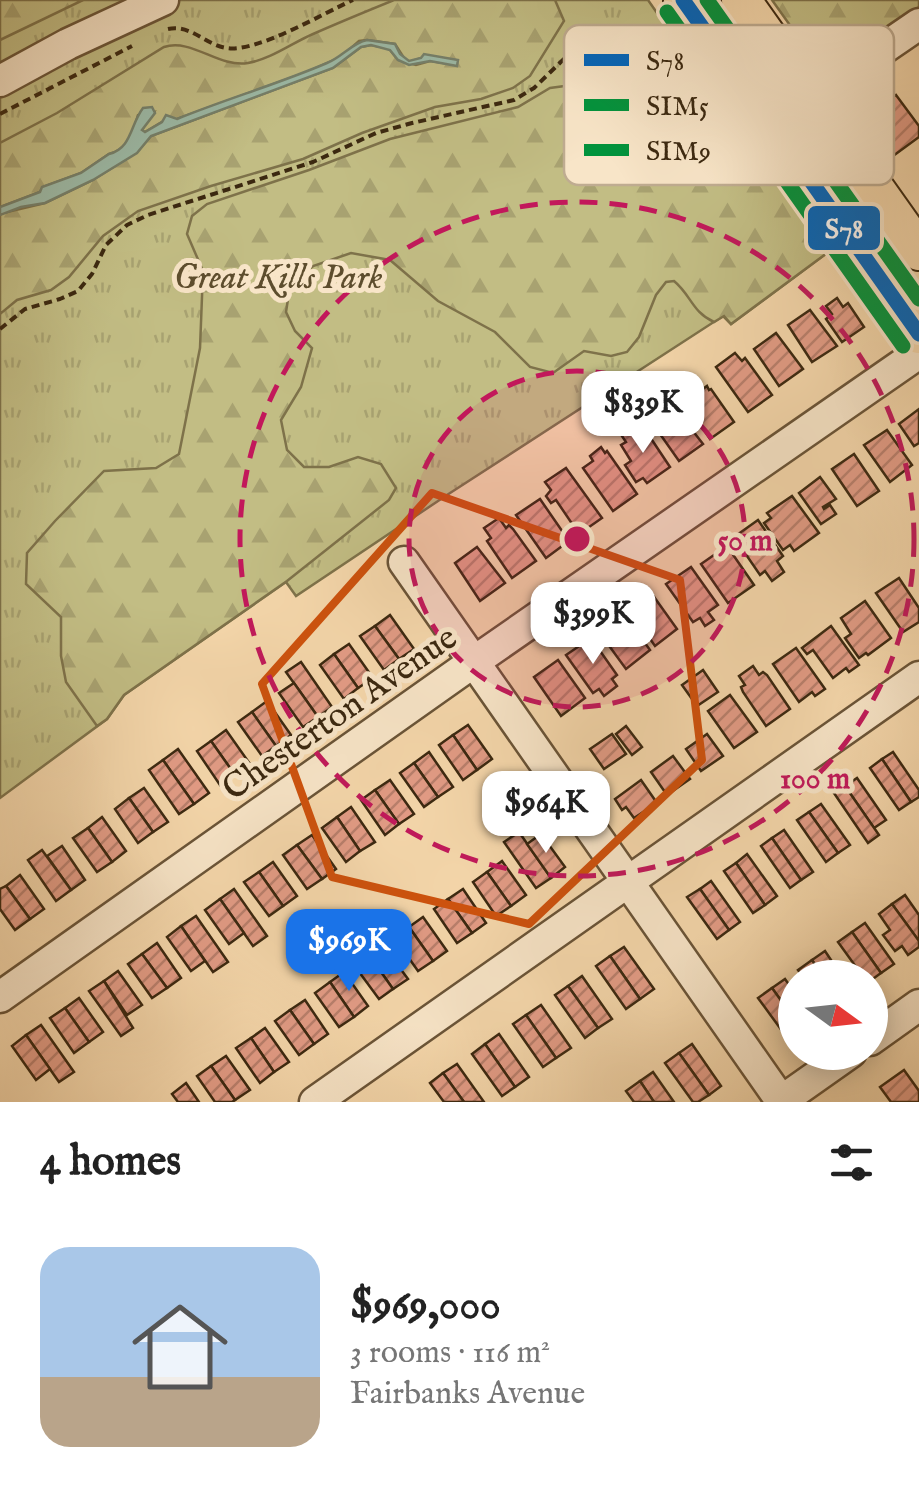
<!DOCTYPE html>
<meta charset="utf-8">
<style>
body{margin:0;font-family:"IM FELL English",serif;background:#f2f2f2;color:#222;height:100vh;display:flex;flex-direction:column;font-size:38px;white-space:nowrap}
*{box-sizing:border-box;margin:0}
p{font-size:32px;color:#767676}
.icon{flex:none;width:55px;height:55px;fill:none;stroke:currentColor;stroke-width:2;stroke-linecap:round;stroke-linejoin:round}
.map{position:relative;height:1102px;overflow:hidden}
.panel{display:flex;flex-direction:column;background:#fff;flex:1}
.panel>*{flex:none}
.needle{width:65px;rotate:105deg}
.tools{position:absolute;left:778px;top:960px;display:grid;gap:20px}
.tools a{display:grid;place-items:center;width:110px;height:110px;border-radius:50%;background:#fff;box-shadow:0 5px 25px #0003;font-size:50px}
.price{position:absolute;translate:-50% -85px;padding:0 22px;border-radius:20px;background:#fff;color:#222;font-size:32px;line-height:65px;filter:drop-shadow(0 2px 5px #0008)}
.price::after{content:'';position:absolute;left:50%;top:60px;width:30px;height:22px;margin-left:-15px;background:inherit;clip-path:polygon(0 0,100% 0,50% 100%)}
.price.current{background:#1a73e8;color:#fff}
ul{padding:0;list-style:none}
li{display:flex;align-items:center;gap:30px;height:250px;padding:0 40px}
li span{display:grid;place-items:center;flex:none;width:280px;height:200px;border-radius:30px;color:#555}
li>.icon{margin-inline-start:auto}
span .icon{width:120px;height:120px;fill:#fffc;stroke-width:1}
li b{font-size:42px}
h2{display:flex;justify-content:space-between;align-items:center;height:120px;padding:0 40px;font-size:42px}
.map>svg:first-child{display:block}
.grass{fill:url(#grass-tufts);stroke:#7e724a;stroke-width:2.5}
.forest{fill:url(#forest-firs);stroke:#7e724a;stroke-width:2.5}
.water{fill:#9cbaa7;stroke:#75806b;stroke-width:2.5}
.building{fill:url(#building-hatch);stroke:#3b2810;stroke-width:2.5}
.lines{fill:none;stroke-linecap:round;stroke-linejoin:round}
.minor-casing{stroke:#6a5437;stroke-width:35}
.major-casing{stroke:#3b2810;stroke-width:42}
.path{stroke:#3b2810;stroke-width:4;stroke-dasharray:8 5;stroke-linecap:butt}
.minor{stroke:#f8e5c8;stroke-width:30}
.major{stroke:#f5d7ab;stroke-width:38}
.bus-1-casing{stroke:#f8e5c8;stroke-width:22}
.bus-2-casing{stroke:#f8e5c8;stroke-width:22}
.bus-3-casing{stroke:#f8e5c8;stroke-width:22}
.bus-1{stroke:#0065bd;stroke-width:15}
.bus-2{stroke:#00933c;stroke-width:15}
.bus-3{stroke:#00933c;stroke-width:15}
.marked{fill:none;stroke:#ce520d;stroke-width:8;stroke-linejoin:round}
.ring{fill:none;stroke:#c2185b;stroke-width:5;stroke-dasharray:18 12}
.labels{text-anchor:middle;stroke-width:10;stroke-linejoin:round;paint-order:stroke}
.park-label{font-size:35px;font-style:italic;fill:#5d4d2d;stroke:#f8e5c8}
.street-label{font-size:35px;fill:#3b2810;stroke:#f8e5c8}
.key{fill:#f8e5c8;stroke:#bfac91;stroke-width:2.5}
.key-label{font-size:28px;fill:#3b2810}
.centre{fill:#c2185b;stroke:#f8e5c8;stroke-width:5}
.ring-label{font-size:30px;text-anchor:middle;font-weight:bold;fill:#c2185b;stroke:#f8e5c8;stroke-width:10;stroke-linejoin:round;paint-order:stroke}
.line-badge{stroke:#f8e5c8;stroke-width:4}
.badge-label{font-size:28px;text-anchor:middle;font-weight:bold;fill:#fff}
</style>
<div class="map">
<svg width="919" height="1102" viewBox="0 0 919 1102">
<defs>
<pattern id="grass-tufts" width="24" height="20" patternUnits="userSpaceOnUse" patternTransform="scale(2.5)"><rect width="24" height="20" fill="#c2bd84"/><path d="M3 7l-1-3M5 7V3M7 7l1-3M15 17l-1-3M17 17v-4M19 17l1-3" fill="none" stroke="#a8a271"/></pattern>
<pattern id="forest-firs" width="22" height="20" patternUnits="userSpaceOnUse" patternTransform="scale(2.5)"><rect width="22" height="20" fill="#c2bd84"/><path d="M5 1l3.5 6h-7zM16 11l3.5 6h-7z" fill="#a8a271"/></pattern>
<pattern id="building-hatch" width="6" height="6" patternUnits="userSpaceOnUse" patternTransform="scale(2.5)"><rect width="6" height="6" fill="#e39c86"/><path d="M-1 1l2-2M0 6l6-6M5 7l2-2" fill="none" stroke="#b97f6c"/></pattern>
</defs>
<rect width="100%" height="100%" fill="#f5d7ab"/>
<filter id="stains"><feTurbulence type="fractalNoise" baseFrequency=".002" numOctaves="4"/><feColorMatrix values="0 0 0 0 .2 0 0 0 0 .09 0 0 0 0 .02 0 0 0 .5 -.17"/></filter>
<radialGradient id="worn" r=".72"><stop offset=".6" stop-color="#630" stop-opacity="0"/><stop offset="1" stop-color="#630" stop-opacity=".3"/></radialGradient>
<!-- grass -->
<polygon class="grass" points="0,0 648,0 724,109 721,119 727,123 765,175 777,176 827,253 731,324 723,316 447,495 296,596 286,582 124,695 107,719 0,798"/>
<!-- forest -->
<g class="forest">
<polygon points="0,0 83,0 0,40"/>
<path d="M 394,0 L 555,0 L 564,21 L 530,76 L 513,88 L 481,99 L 435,107 L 362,133 L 303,159 L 211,186 L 138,211 L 103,236 L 69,277 L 51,290 L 17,300 L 0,314 L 0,215 L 3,213 L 45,203 L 93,180 L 137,152 L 151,136 L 333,68 L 361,47 L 371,45 L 386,48 L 390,50 L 398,60 L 416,65 L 430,61 L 457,65 L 421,58 L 409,62 L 404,58 L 395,44 L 367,40 L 359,41 L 341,57 L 307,72 L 177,119 L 162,122 L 145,132 L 141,131 L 154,112 L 138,115 C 133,132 128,150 109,154 L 81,173 L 43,187 L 40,192 L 0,207 L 0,143 L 57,113 L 164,47 C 192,38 218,68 248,63 C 271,59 292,43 313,34 C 340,22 367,11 394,0 Z"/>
<polygon points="772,0 919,0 919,7 831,67 826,60 816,62 814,59"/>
<path d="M 572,85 C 584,85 600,84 612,88 C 641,97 692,149 720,119 L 727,123 L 765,175 L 777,176 L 827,253 L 731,324 L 724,316 L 714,322 C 692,312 691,295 674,281 L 666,282 L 656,295 L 639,337 L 627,352 L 611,356 L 584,351 L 553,373 L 530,367 L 495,332 L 438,301 L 390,260 L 351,253 L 313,266 L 290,286 L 286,312 L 295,331 L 312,348 L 301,387 L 281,420 L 287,450 L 304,467 L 329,467 L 358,457 L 381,464 L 396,488 L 389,500 L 287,581 L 124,695 L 107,719 L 97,726 L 66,682 L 61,656 L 61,617 L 26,584 L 27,553 L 55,521 L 104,471 L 156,468 L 179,454 L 200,348 L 203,271 L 187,234 L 192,216 L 207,204 L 309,170 L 390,139 L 518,107 L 550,88 Z"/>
</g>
<!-- water -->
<path class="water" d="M 367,40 L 395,44 L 400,54 L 409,61 L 421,58 L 424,54 L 458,60 L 457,66 L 430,61 L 409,65 L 398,60 L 390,50 L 371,45 L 361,47 L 333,68 L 151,136 L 137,153 L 93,180 L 45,203 L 21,207 L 0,215 L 0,207 L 40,192 L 42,187 L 81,173 L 109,154 C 132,148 130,125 143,108 L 152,107 L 155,113 L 142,130 L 145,132 L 162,122 L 166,115 L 177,119 C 226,99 278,84 327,63 C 342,57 352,43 367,40 Z"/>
<!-- building -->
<g class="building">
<polygon points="896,95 919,126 919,137 893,156 865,117"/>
<polygon points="837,298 843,307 848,303 864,327 842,342 826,319 832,314 826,306"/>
<polygon points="810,310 837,346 812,362 788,325"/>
<polygon points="776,333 803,369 779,386 754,349"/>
<polygon points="735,353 742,361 745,358 772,395 748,412 716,367"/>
<polygon points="707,386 709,390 711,389 734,422 710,439 685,402"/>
<polygon points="675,408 703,444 679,461 653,424"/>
<polygon points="919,409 919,443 914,446 899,424"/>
<polygon points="632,425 638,434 643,431 648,434 670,467 647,483 643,478 636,482 625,465 631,461 621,445 626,442 620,433"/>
<polygon points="887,430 912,465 890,482 864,445"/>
<polygon points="601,447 605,453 607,451 637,494 613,511 583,468 593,461 590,456"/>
<polygon points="854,454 879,491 857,506 832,469"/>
<polygon points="566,468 602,518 579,534 556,500 551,503 546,496 551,490 545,482"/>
<polygon points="820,477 836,499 823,507 824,509 830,505 836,514 821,524 799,493"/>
<polygon points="792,496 819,533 794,551 790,545 783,550 764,523 771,518 767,513"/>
<polygon points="540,499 569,541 546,558 516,515"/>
<polygon points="499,518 506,528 509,525 513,529 536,561 512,578 487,541 491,538 484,528"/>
<polygon points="758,520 783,556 777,561 784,572 772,581 765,571 760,575 734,537"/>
<polygon points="727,546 754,585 728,603 701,564"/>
<polygon points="477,547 505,583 480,601 455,563"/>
<polygon points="691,567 718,605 708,612 714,620 705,626 700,618 693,622 666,584"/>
<polygon points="899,578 919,608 919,622 903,632 876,593"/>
<polygon points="652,594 677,629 655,646 630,610"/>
<polygon points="865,601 891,638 868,655 866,653 859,658 845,638 851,634 841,618"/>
<polygon points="624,614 650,650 626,669 599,632"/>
<polygon points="390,615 414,649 399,659 375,626"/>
<polygon points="375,626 399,659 384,670 360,636"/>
<polygon points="831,626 859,665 849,672 846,668 833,678 813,650 807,654 802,648"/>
<polygon points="591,638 617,675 612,679 617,686 604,696 599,689 593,693 566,655"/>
<polygon points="349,644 373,678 358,688 334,654"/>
<polygon points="796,648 825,689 815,696 812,692 799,702 773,664"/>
<polygon points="334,654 358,688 344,699 320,665"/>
<polygon points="558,660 585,698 561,716 534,677"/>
<polygon points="301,662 332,707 318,717 286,672"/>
<polygon points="753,666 759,675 763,672 767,675 790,709 766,726 743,692 741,687 745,685 739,676"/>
<polygon points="703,670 718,692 697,706 682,685"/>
<polygon points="294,683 318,717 303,727 279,693"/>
<polygon points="730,695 757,732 734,748 708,711"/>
<polygon points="267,701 291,735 276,746 252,712"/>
<polygon points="252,712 276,746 262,756 238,722"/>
<polygon points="468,725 492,759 477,770 453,735"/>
<polygon points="626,726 642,747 632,755 616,734"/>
<polygon points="226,730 250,764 235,775 211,741"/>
<polygon points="612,734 626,754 604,769 590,749"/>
<polygon points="707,734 723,756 701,771 686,749"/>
<polygon points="453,735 477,770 463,780 439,745"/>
<polygon points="211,741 235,775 220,785 197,751"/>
<polygon points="178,749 209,793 194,804 163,760"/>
<polygon points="429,752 453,787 438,797 414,763"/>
<polygon points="893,752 919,790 919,797 911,802 882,759"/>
<polygon points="673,756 690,779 667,795 651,772"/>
<polygon points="882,759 911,802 899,810 870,768"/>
<polygon points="163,760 194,804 179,814 149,770"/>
<polygon points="414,763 438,797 424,807 400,773"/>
<polygon points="857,778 886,820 874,828 845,786"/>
<polygon points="390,780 414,814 399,824 375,790"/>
<polygon points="641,780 657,803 634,818 626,807 622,810 615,799"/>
<polygon points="845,786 879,835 868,843 834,793"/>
<polygon points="144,788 168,822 153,832 129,798"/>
<polygon points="375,790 399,824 385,835 361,800"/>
<polygon points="129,798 153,832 138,843 115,809"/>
<polygon points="821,804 850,845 838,853 809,812"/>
<polygon points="351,807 375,842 360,851 337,817"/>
<polygon points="809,812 838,853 826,862 797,820"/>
<polygon points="102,817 126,851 112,862 88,828"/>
<polygon points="337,817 360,851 346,862 322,828"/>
<polygon points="88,828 112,862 97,872 73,838"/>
<polygon points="784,830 813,872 801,880 772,838"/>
<polygon points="519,832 551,878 536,888 504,842"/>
<polygon points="541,834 565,867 551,878 527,844"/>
<polygon points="312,835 336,869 322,879 297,845"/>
<polygon points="772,838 801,880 790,888 761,846"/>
<polygon points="297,845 322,879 307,889 283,855"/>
<polygon points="62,846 85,880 71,890 47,856"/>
<polygon points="42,850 71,890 56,901 28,860"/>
<polygon points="747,854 777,896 765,905 736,863"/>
<polygon points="502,861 526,895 511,906 487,872"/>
<polygon points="273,862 297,896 283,906 259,872"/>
<polygon points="736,863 765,905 753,913 724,871"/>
<polygon points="259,872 283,906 269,916 244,882"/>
<polygon points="487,872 511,906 496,916 473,882"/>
<polygon points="20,875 44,909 30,919 6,886"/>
<polygon points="711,881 740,922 729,930 700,889"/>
<polygon points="6,886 30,919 15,930 0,909 0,889"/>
<polygon points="234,889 267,936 253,946 220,899"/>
<polygon points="463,889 486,923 472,933 448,899"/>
<polygon points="700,889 729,930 717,939 687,897"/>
<polygon points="905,895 919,915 919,941 892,904"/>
<polygon points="220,899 244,933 229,944 205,910"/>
<polygon points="448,899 472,933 457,943 434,909"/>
<polygon points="892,904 919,941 919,947 908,955 902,946 895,951 883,935 890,930 879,914"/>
<polygon points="196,916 228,962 213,972 181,926"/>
<polygon points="423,917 447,951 433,961 409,927"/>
<polygon points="865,923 894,964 881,973 852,932"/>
<polygon points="181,926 205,961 191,971 167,937"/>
<polygon points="409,927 433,961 418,971 394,937"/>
<polygon points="852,932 881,973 870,981 870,978 864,978 838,942"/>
<polygon points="376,936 408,979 393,989 362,945"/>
<polygon points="157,943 181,978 167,988 142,954"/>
<polygon points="624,947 654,989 640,999 610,956"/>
<polygon points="825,951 843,978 824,978 812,960"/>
<polygon points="142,954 167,988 152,998 128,964"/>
<polygon points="369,955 393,989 379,999 354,965"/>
<polygon points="610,956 640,999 626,1009 596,966"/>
<polygon points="812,960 824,978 804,978 798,970"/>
<polygon points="118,971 142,1005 127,1015 104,981"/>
<polygon points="344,972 368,1006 354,1017 330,982"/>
<polygon points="582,976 612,1019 598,1028 568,986"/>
<polygon points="785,979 795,993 795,1020 772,988"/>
<polygon points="104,981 133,1028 121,1036 89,991"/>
<polygon points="330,982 354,1017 339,1027 315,993"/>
<polygon points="568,986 598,1028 585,1038 555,995"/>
<polygon points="772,988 795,1020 795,1034 788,1039 758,998"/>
<polygon points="79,998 103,1032 89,1042 65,1008"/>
<polygon points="305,1000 328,1034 314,1044 290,1010"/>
<polygon points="541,1005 571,1048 556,1058 526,1015"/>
<polygon points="65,1008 89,1042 74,1053 50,1018"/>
<polygon points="290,1010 314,1044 299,1055 275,1021"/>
<polygon points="526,1015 556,1058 543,1067 513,1024"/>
<polygon points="41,1025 74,1072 59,1082 26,1035"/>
<polygon points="265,1028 289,1062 274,1072 251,1038"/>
<polygon points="499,1034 529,1077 515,1087 485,1044"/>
<polygon points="26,1035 50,1069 36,1080 12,1046"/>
<polygon points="251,1038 274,1072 260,1083 236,1048"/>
<polygon points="485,1044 515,1087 502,1096 472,1054"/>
<polygon points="692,1044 721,1086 709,1095 679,1053"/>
<polygon points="679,1053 709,1095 698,1102 693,1102 665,1063"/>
<polygon points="226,1056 250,1090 235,1100 211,1066"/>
<polygon points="457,1064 484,1102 464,1102 443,1073"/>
<polygon points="211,1066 235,1100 232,1102 215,1102 197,1076"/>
<polygon points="904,1070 919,1091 919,1102 891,1102 880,1087"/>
<polygon points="653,1072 674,1102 654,1102 640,1081"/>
<polygon points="443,1073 464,1102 444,1102 430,1083"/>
<polygon points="640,1081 654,1102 634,1102 626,1091"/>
<polygon points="186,1083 199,1102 178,1102 172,1094"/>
</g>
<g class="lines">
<defs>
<g id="minor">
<polyline points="0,81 68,44 163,0"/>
<polyline points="811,98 919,24"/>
<polyline points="404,562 782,1102"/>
<polyline points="0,997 475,661 919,353"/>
<polyline points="870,1040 919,1005"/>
<polyline points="315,1102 919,677"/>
<polyline points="780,1102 851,1052"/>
</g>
<g id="major">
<polyline points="683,0 919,334"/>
<polyline points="741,0 919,251"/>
</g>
</defs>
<!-- minor casing -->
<use href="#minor" class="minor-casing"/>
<!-- major casing -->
<use href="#major" class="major-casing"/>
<!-- path -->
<g class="path">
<path d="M 168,29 C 191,24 205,45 227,48 C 256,53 324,13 353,0"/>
<polyline points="0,114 132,46"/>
<polyline points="0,329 25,309 60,299 78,291 92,274 106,245 127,225 148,215 313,162 376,133 412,123 514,100 534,88 569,54"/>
</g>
<!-- minor -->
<use href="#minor" class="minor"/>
<!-- major -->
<use href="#major" class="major"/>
<defs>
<polyline id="bus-1" points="683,0 919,334"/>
<polyline id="bus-2" points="667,12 903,346"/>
<polyline id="bus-3" points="707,0 919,299"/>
</defs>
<!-- bus-1 casing -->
<use href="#bus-1" class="bus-1-casing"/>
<!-- bus-2 casing -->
<use href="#bus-2" class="bus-2-casing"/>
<!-- bus-3 casing -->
<use href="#bus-3" class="bus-3-casing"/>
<!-- bus-1 -->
<use href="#bus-1" class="bus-1"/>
<!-- bus-2 -->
<use href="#bus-2" class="bus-2"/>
<!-- bus-3 -->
<use href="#bus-3" class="bus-3"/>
</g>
<!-- marked area -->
<path class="marked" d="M 432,493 L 680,580 L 702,760 L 529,924 L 332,877 L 262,684 Z"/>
<!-- distance rings -->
<circle cx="577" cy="539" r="168" fill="#c2185b" fill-opacity=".12"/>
<g class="ring">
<circle cx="577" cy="539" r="168"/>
<circle cx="577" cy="539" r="337"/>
</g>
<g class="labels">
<!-- park labels -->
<g class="park-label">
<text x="278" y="288">Great Kills Park</text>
</g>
<!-- street labels -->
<g class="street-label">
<text transform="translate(339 712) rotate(-35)" y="12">Chesterton Avenue</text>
</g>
</g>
<!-- legend -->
<rect x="564" y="25" width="330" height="160" rx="15" class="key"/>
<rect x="584" y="54" width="45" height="12" fill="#0065bd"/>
<rect x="584" y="99" width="45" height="12" fill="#00933c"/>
<rect x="584" y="144" width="45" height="12" fill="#00933c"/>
<g class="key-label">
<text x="646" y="70">S78</text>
<text x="646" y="115">SIM5</text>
<text x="646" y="160">SIM9</text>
</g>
<circle cx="577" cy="539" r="15" class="centre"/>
<g class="ring-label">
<text x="745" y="550">50 m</text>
<text x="815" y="788">100 m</text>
</g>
<rect class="line-badge" x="806" y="204" width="76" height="48" rx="10" fill="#0065bd"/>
<g class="badge-label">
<text x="844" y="238">S78</text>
</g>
<rect width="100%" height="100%" filter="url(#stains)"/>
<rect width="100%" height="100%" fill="url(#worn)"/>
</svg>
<div class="tools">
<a><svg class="needle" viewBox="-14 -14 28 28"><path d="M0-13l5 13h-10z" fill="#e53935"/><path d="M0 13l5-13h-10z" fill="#767676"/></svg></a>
</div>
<b class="price" style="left:643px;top:456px">$839K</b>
<b class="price" style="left:593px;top:667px">$399K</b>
<b class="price" style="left:546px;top:856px">$964K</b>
<b class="price current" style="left:349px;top:994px">$969K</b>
</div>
<section class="panel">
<h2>4 homes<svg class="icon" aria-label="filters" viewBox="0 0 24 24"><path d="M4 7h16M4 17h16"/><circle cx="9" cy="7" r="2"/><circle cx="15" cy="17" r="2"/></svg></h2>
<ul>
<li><span style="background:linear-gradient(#a9c7e8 65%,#b9a48a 0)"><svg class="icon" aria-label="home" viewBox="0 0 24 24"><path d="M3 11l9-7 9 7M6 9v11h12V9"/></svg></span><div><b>$969,000</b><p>3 rooms · 116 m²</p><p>Fairbanks Avenue</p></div></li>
</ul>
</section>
